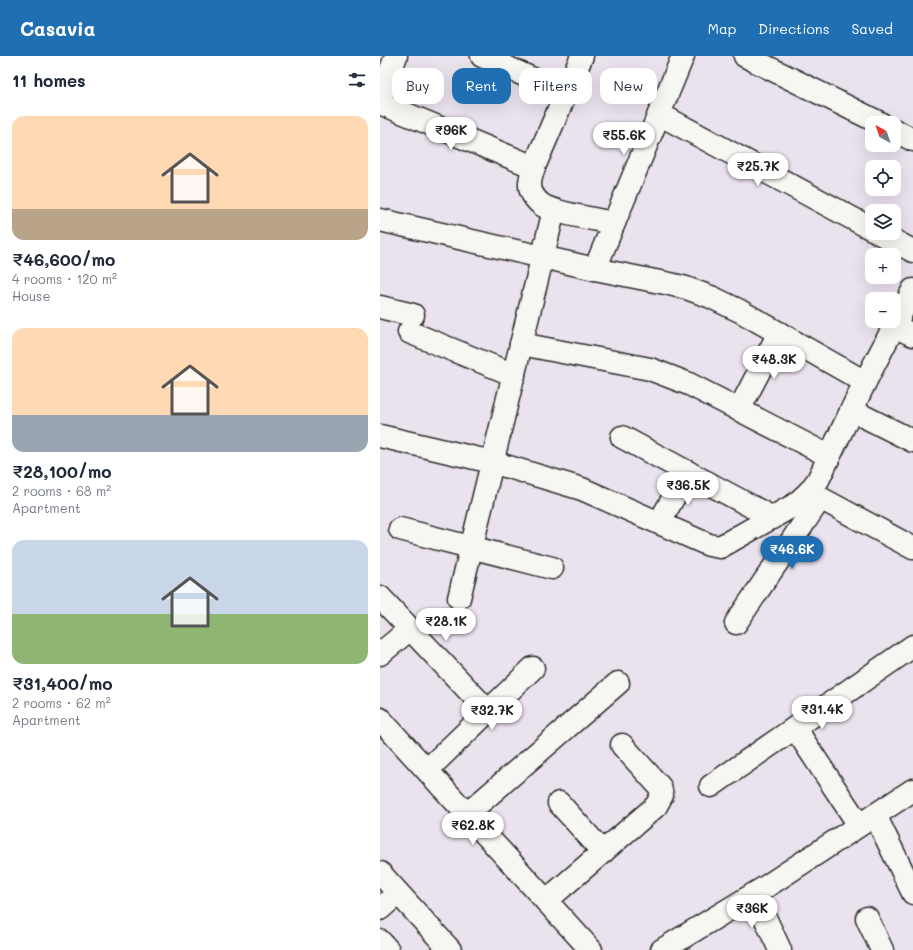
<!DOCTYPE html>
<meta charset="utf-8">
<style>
body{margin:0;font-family:Mali,sans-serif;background:#f6f6f7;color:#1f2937;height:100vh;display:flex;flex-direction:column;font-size:15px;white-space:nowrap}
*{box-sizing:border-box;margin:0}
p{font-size:13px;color:#747a83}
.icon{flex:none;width:22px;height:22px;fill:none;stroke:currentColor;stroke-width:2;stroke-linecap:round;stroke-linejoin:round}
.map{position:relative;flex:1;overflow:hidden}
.details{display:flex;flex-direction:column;background:#fff;width:380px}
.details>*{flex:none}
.banner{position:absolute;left:12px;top:12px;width:380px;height:36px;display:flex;gap:8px}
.needle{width:26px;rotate:320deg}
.fabs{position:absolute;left:485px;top:60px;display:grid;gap:8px}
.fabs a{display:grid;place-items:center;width:36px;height:36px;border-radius:8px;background:#fff;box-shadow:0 4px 16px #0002;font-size:20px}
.price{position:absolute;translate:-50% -34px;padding:0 9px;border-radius:14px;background:#fff;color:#222;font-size:13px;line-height:26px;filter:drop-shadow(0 1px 2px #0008)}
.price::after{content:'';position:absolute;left:50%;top:24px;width:12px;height:9px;margin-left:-6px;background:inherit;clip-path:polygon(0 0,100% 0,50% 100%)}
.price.current{background:#1f6fb2;color:#fff}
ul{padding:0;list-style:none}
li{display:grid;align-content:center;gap:8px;height:212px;padding:0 12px}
li span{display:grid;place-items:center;height:124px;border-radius:12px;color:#555}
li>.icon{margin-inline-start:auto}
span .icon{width:72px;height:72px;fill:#fffc;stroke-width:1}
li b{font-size:17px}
h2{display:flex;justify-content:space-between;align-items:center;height:48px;padding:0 12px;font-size:17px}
.chip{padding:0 14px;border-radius:12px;background:#fff;box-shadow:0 4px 16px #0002;font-size:14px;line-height:36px}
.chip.current{background:#1f6fb2;color:#fff}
header{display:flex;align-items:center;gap:24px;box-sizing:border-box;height:56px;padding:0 20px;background:#1f6fb2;color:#fff}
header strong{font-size:19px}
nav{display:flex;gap:22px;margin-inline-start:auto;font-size:14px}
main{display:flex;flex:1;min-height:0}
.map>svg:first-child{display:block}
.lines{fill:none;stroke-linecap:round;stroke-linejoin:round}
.minor-casing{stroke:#2b2b2b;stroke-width:25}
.minor{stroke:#f6f6f2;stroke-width:22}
</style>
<header>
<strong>Casavia</strong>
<nav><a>Map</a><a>Directions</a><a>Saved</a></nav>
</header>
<main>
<section class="details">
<h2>11 homes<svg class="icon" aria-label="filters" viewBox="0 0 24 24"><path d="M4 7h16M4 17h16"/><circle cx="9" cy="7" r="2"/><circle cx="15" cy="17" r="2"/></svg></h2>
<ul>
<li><span style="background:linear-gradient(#ffd9b3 75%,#b9a48a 0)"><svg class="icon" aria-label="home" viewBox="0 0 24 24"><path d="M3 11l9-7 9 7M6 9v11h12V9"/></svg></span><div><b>₹46,600/mo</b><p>4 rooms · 120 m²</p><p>House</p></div></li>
<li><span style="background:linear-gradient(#ffd9b3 70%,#9aa5b1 0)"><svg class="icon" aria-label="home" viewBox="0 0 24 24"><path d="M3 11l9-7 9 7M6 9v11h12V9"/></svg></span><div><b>₹28,100/mo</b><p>2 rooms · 68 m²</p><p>Apartment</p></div></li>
<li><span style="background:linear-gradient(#c9d6e8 60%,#8fb573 0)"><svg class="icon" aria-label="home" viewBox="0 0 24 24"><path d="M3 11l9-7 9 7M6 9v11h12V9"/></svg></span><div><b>₹31,400/mo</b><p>2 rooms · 62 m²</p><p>Apartment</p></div></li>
</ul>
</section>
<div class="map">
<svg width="533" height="894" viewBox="0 0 533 894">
<rect width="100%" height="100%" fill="#eae2ed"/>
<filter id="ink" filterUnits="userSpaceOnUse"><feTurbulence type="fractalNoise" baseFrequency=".025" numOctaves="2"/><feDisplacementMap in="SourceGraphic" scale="8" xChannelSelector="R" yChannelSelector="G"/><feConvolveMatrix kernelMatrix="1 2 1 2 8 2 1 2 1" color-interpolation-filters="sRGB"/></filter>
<g filter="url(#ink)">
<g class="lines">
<defs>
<g id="minor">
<polyline points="102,0 186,38"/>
<path d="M 202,0 L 154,111 C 152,118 148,127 151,135 C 153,140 158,146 162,149 C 174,157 219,164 234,167"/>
<polyline points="365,0 500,67"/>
<polyline points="0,43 16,0"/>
<polyline points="0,47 154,111"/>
<polyline points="279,58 492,173"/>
<polyline points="514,74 533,84"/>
<polyline points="0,164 215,213 290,228 306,232 331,241 360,255 485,326"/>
<polyline points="499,177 533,195"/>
<polyline points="215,213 303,0"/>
<polyline points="0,251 33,259"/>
<polyline points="514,270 533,279"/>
<polyline points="29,276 134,319"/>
<polyline points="141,288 270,313 309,328 449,400"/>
<polyline points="359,354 399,277"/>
<polyline points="471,354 533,385"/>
<polyline points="0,380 112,406 202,433 329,489 340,491 416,448 429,436 438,424 485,326 533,234"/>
<polyline points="242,381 393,462"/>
<polyline points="429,436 533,492"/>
<polyline points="279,467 308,416"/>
<polyline points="20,473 172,512"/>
<polyline points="0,541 108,655"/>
<polyline points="79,542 174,154"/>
<polyline points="356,567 440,443"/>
<polyline points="0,598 30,573"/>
<polyline points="0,663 211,894"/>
<polyline points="415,672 479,769"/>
<polyline points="47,714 153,612"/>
<polyline points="331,730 533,590"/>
<polyline points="179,747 223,796"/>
<polyline points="87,758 238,627"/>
<polyline points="495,759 533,837"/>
<polyline points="0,817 70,894"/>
<polyline points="374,838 400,894"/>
<polyline points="166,845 276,750 282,739 280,731 242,689"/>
<polyline points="0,853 18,837"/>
<polyline points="487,862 502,894"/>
<polyline points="0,885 8,894"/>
<polyline points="282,894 384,832 533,734"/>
</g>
</defs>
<!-- minor casing -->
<use href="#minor" class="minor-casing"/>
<!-- minor -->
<use href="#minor" class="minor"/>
</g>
</g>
</svg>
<div class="fabs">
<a><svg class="needle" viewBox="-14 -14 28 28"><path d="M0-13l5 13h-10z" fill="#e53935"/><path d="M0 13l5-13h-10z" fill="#747a83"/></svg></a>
<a><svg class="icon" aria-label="locate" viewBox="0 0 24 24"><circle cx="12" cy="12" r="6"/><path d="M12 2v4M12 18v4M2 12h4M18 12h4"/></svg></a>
<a><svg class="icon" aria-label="layers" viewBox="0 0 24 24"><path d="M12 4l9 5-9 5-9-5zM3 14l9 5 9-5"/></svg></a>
<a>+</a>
<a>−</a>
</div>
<b class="price" style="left:71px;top:95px">₹96K</b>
<b class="price" style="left:244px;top:100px">₹55.6K</b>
<b class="price" style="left:378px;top:131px">₹25.7K</b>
<b class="price" style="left:394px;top:324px">₹48.3K</b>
<b class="price" style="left:308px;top:450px">₹36.5K</b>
<b class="price current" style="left:412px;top:514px">₹46.6K</b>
<b class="price" style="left:66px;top:586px">₹28.1K</b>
<b class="price" style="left:442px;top:674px">₹31.4K</b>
<b class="price" style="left:112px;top:675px">₹32.7K</b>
<b class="price" style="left:93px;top:790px">₹62.8K</b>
<b class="price" style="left:372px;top:873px">₹36K</b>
<div class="banner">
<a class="chip">Buy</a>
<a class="chip current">Rent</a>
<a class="chip">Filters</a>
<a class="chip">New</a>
</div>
</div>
</main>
